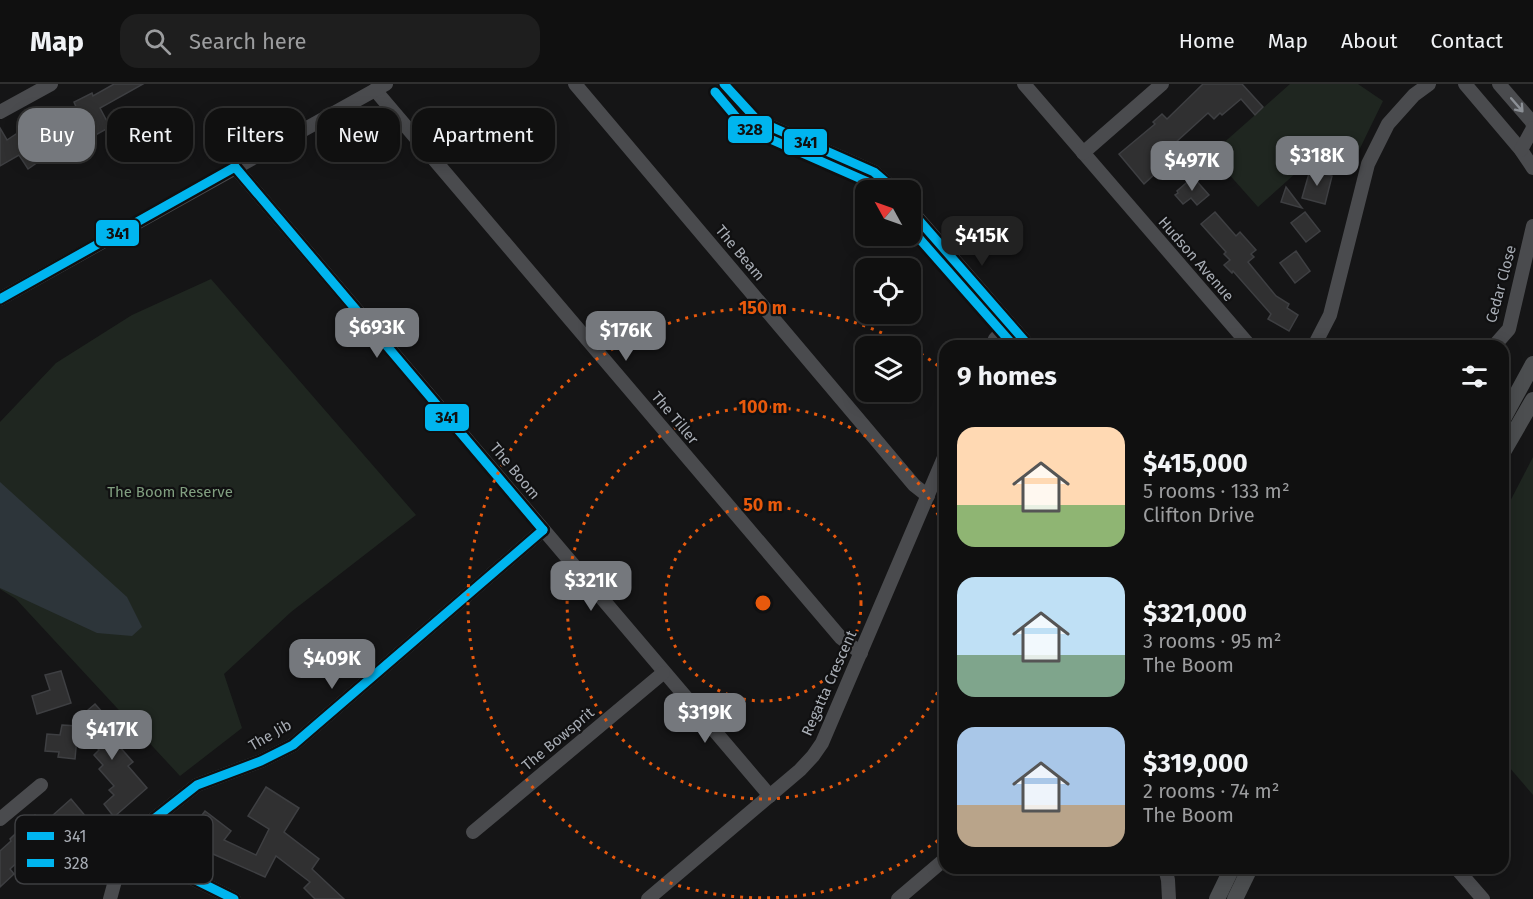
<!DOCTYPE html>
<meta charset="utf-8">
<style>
body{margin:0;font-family:"Fira Sans",sans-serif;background:#1e1e1e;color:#f1f3f6;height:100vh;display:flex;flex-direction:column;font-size:22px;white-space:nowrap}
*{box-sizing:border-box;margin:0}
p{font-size:20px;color:#9c9d9f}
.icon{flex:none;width:33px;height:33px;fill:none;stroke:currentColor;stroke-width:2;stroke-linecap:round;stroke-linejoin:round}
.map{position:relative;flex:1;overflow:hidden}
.panel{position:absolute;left:939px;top:256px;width:570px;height:534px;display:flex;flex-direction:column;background:#101010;border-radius:18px;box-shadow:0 3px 15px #0003,0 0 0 2px #303030}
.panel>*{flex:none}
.guide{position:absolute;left:18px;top:24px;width:570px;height:54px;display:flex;gap:12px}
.needle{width:39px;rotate:310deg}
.tools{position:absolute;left:855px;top:96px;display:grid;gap:12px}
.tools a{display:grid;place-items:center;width:66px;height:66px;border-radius:12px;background:#101010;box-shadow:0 3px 15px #0003,0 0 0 2px #303030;font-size:30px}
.price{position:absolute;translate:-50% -51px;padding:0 14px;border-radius:12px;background:#75787d;color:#fff;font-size:20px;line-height:39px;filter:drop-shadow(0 2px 3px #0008)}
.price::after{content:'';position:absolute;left:50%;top:36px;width:18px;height:14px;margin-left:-9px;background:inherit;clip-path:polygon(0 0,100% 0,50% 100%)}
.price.current{background:#222;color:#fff}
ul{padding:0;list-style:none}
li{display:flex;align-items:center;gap:18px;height:150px;padding:0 18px}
li span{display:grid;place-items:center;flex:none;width:168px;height:120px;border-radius:18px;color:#555}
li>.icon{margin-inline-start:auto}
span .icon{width:72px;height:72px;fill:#fffc;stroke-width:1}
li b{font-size:26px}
h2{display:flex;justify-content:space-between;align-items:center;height:72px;padding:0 18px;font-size:26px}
.tag{padding:0 21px;border-radius:18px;background:#101010;box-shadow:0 3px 15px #0003,0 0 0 2px #303030;font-size:21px;line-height:54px}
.tag.current{background:#75787d;color:#fff}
header{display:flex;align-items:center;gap:36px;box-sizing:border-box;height:84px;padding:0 30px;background:#101010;border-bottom:2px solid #303030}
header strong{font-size:28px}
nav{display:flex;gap:33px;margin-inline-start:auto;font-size:21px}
.search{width:420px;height:54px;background:#1e1e1e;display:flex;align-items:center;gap:15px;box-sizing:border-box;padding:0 21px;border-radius:18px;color:#9c9d9f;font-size:22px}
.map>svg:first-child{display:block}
.green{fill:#1f2620}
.water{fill:#2d353a}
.building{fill:#303031;stroke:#3e3f42;stroke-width:1.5}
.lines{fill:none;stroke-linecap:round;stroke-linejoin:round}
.minor{stroke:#4a4b4e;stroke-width:14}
.major{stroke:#4c4e50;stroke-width:16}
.bus-1-casing{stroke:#101011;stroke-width:14}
.bus-2-casing{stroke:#101011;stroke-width:14}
.bus-1{stroke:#00b5ef;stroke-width:9}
.bus-2{stroke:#00b5ef;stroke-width:9}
.oneway{stroke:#8c9096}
.ring{fill:none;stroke:#e8590c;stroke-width:3;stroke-dasharray:3 6}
.labels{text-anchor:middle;stroke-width:4.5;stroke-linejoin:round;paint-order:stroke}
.street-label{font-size:15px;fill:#a8adb5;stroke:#101011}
.park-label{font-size:15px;fill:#819f80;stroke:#101011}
.key{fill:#101011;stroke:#3e3f42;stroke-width:1.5}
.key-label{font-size:16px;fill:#a8adb5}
.centre{fill:#e8590c;stroke:#101011;stroke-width:3}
.ring-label{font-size:18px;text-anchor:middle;font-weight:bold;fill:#e8590c;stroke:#101011;stroke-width:4.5;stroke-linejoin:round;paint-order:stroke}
.line-badge{stroke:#101011;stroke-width:2}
.pale-badge-label{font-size:16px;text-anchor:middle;font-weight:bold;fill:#111}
</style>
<header>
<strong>Map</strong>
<div class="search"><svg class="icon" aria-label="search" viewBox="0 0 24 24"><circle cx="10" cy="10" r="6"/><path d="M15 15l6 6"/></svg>Search here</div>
<nav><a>Home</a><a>Map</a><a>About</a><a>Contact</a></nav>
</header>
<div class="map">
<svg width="1533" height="815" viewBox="0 0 1533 815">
<rect width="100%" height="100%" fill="#151516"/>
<!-- green -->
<g class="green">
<polygon points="1290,0 1358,0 1383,17 1347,91 1307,79 1258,123 1211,70"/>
<polygon points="211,195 416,431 291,528 224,590 242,644 180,692 16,515 0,505 0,338 56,279 132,231"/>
<polygon points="1533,373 1533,711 1503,676 1503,431"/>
</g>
<!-- water -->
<polygon class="water" points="0,398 127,513 142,543 132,552 97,549 0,504"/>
<!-- building -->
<g class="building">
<polygon points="114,0 143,0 100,24 110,43 92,53 86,41 43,64 48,71 28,85 19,71 0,82 0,44 7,56 31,40 35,45 76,23 74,18 92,9 93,12"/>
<polygon points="1203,0 1242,0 1263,23 1255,31 1241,15 1222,31 1220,29 1214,35 1208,29 1175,59 1181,66 1144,100 1119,70 1155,40 1153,38 1162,30 1167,35"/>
<polygon points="1310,86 1332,92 1325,120 1302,114"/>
<polygon points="1193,93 1209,111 1197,121 1191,114 1183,120 1175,111 1178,109 1177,107"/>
<polygon points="1286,103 1302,124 1281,118"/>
<polygon points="1215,128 1236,152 1240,148 1256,166 1251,170 1254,173 1248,178 1276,212 1289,220 1287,224 1298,231 1289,247 1268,235 1271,230 1233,187 1232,189 1224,181 1230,176 1224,170 1226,168 1201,140"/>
<polygon points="1305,128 1320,147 1306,158 1291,139"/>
<polygon points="1296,167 1310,187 1295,199 1280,179"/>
<polygon points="61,587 71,619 37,630 32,612 50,606 45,591"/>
<polygon points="95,620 119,647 111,653 133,678 128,682 147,704 114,733 104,720 114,711 109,706 114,702 99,685 103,681 94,671 99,666 78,643 92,644 81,632"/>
<polygon points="62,641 78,642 75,675 58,673 59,668 45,667 47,650 60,651"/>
<polygon points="266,703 299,724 284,748 319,775 312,785 344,815 315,815 304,804 310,798 276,772 265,793 213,770 201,760 206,755 192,744 205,727 231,747 224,756 256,771 269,745 248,732"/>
<polygon points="71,715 87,734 66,753 57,742 38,760 44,766 31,778 25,771 10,785 14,790 0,803 0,767 11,757 10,755 35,731 43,740"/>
</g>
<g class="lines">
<!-- minor -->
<g class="minor">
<polyline points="575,0 914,401 928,412"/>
<polyline points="724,0 745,25 758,37 874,88 895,106"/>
<polyline points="1024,0 1250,262"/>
<polyline points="1465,0 1521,66 1533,84"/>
<polyline points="1499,0 1532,38 1533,43"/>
<polyline points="375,6 841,554 861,569"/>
<polyline points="0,28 51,0"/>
<polyline points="1521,66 1533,44"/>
<polyline points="1083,69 1162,0"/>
<polyline points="235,83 770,712"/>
<polyline points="910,125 1029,262"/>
<polyline points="0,215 386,0"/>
<polyline points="992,262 995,255 1009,240"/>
<polyline points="1314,262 1330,231 1368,80 1388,40 1414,11 1429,0"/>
<polyline points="1494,262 1509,245 1533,142"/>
<polyline points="0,735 41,701"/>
<polyline points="473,748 663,589"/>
<polyline points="131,764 234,815"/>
<polyline points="1165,784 1168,796 1169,815"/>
<polyline points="1456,784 1483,815"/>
<polyline points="110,815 116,793 131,764 150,738 197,701 261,677 293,661 543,446"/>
<polyline points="648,815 800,686 813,672 822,659 945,371"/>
<polyline points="898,815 945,775"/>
</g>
<!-- major -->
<g class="major">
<polyline points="1503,335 1533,280"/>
<polyline points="1503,368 1533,316"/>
<polyline points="1217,815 1232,784"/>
<polyline points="1235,815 1250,784"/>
</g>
<defs>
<g id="bus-1">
<polyline points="724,0 758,37 874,88 895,106"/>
<polyline points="235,83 543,446"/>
<polyline points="910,126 1029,262"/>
<polyline points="0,215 235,83"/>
<polyline points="131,764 150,738 197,701 261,677 293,661 543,446"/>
<polyline points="131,764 234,815"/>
</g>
<g id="bus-2">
<polyline points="715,8 736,33 752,47 868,98 877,106"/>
<polyline points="910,144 1014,262"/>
</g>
</defs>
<!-- bus-1 casing -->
<use href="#bus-1" class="bus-1-casing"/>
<!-- bus-2 casing -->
<use href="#bus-2" class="bus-2-casing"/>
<!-- bus-1 -->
<use href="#bus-1" class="bus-1"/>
<!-- bus-2 -->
<use href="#bus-2" class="bus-2"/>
</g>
<!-- one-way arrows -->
<defs><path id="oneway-shaft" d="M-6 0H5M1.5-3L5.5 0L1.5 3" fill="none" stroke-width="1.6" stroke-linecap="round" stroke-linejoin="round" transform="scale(1.5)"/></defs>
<use class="oneway" href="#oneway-shaft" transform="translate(1517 21) rotate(49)"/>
<!-- distance rings -->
<g class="ring">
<circle cx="763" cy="519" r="98"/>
<path d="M945 592A196 196 0 1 1 945 446"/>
<path d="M945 751A295 295 0 1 1 908 262M913 265A295 295 0 0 1 945 287"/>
</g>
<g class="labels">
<!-- street labels -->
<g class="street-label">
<text transform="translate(740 169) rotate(50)" y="5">The Beam</text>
<text transform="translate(1196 175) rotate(49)" y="5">Hudson Avenue</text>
<text transform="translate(1501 200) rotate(-75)" y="5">Cedar Close</text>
<text transform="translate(675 334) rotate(50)" y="5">The Tiller</text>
<text transform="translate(515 387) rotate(50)" y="5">The Boom</text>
<text transform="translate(829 599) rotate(-66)" y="5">Regatta Crescent</text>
<text transform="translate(270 651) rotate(-30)" y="5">The Jib</text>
<text transform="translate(558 655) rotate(-40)" y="5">The Bowsprit</text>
</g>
<!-- park labels -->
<g class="park-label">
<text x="170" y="413">The Boom Reserve</text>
</g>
</g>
<!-- legend -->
<rect x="15" y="731" width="198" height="69" rx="9" class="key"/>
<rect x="27" y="748" width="27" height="8" fill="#00b5ef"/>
<rect x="27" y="775" width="27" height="8" fill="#00b5ef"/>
<g class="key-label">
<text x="64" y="758">341</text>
<text x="64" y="785">328</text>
</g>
<circle cx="763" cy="519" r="9" class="centre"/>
<g class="ring-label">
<text x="763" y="230">150 m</text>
<text x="763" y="329">100 m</text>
<text x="763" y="427">50 m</text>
</g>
<g class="line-badge">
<rect x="727" y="31" width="46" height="29" rx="6" fill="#00b5ef"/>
<rect x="783" y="44" width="45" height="28" rx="6" fill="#00b5ef"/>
<rect x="95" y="135" width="45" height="28" rx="6" fill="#00b5ef"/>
<rect x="424" y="319" width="46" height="29" rx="6" fill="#00b5ef"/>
</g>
<g class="pale-badge-label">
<text x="750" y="51">328</text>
<text x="806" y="64">341</text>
<text x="118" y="155">341</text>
<text x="447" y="339">341</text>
</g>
</svg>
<div class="tools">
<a><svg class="needle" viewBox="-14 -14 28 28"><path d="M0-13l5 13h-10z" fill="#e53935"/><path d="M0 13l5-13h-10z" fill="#9c9d9f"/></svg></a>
<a><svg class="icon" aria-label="locate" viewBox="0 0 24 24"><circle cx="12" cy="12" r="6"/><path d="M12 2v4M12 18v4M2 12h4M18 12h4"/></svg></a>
<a><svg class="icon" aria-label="layers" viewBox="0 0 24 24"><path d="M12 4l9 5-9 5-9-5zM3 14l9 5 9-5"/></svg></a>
</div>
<b class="price" style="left:1317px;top:103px">$318K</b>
<b class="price" style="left:1192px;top:108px">$497K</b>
<b class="price current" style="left:982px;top:183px">$415K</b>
<b class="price" style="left:377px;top:275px">$693K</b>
<b class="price" style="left:626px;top:278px">$176K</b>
<b class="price" style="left:591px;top:528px">$321K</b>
<b class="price" style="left:332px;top:606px">$409K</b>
<b class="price" style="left:705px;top:660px">$319K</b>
<b class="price" style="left:112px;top:677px">$417K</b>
<div class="guide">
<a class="tag current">Buy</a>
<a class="tag">Rent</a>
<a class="tag">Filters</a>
<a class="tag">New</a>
<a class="tag">Apartment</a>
</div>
<section class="panel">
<h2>9 homes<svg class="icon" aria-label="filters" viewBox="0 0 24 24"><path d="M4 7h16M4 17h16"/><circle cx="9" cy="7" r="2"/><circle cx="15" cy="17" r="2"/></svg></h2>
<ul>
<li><span style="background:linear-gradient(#ffd9b3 65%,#8fb573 0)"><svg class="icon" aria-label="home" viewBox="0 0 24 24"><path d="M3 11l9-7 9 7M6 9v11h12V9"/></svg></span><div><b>$415,000</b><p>5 rooms · 133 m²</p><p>Clifton Drive</p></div></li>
<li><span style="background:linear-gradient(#bfe0f5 65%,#7fa58c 0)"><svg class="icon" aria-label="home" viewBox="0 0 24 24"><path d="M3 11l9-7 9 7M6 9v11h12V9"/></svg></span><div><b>$321,000</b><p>3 rooms · 95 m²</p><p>The Boom</p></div></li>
<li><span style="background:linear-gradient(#a9c7e8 65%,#b9a48a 0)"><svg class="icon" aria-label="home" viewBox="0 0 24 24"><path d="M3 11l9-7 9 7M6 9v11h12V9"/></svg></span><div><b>$319,000</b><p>2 rooms · 74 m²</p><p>The Boom</p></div></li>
</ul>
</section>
</div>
